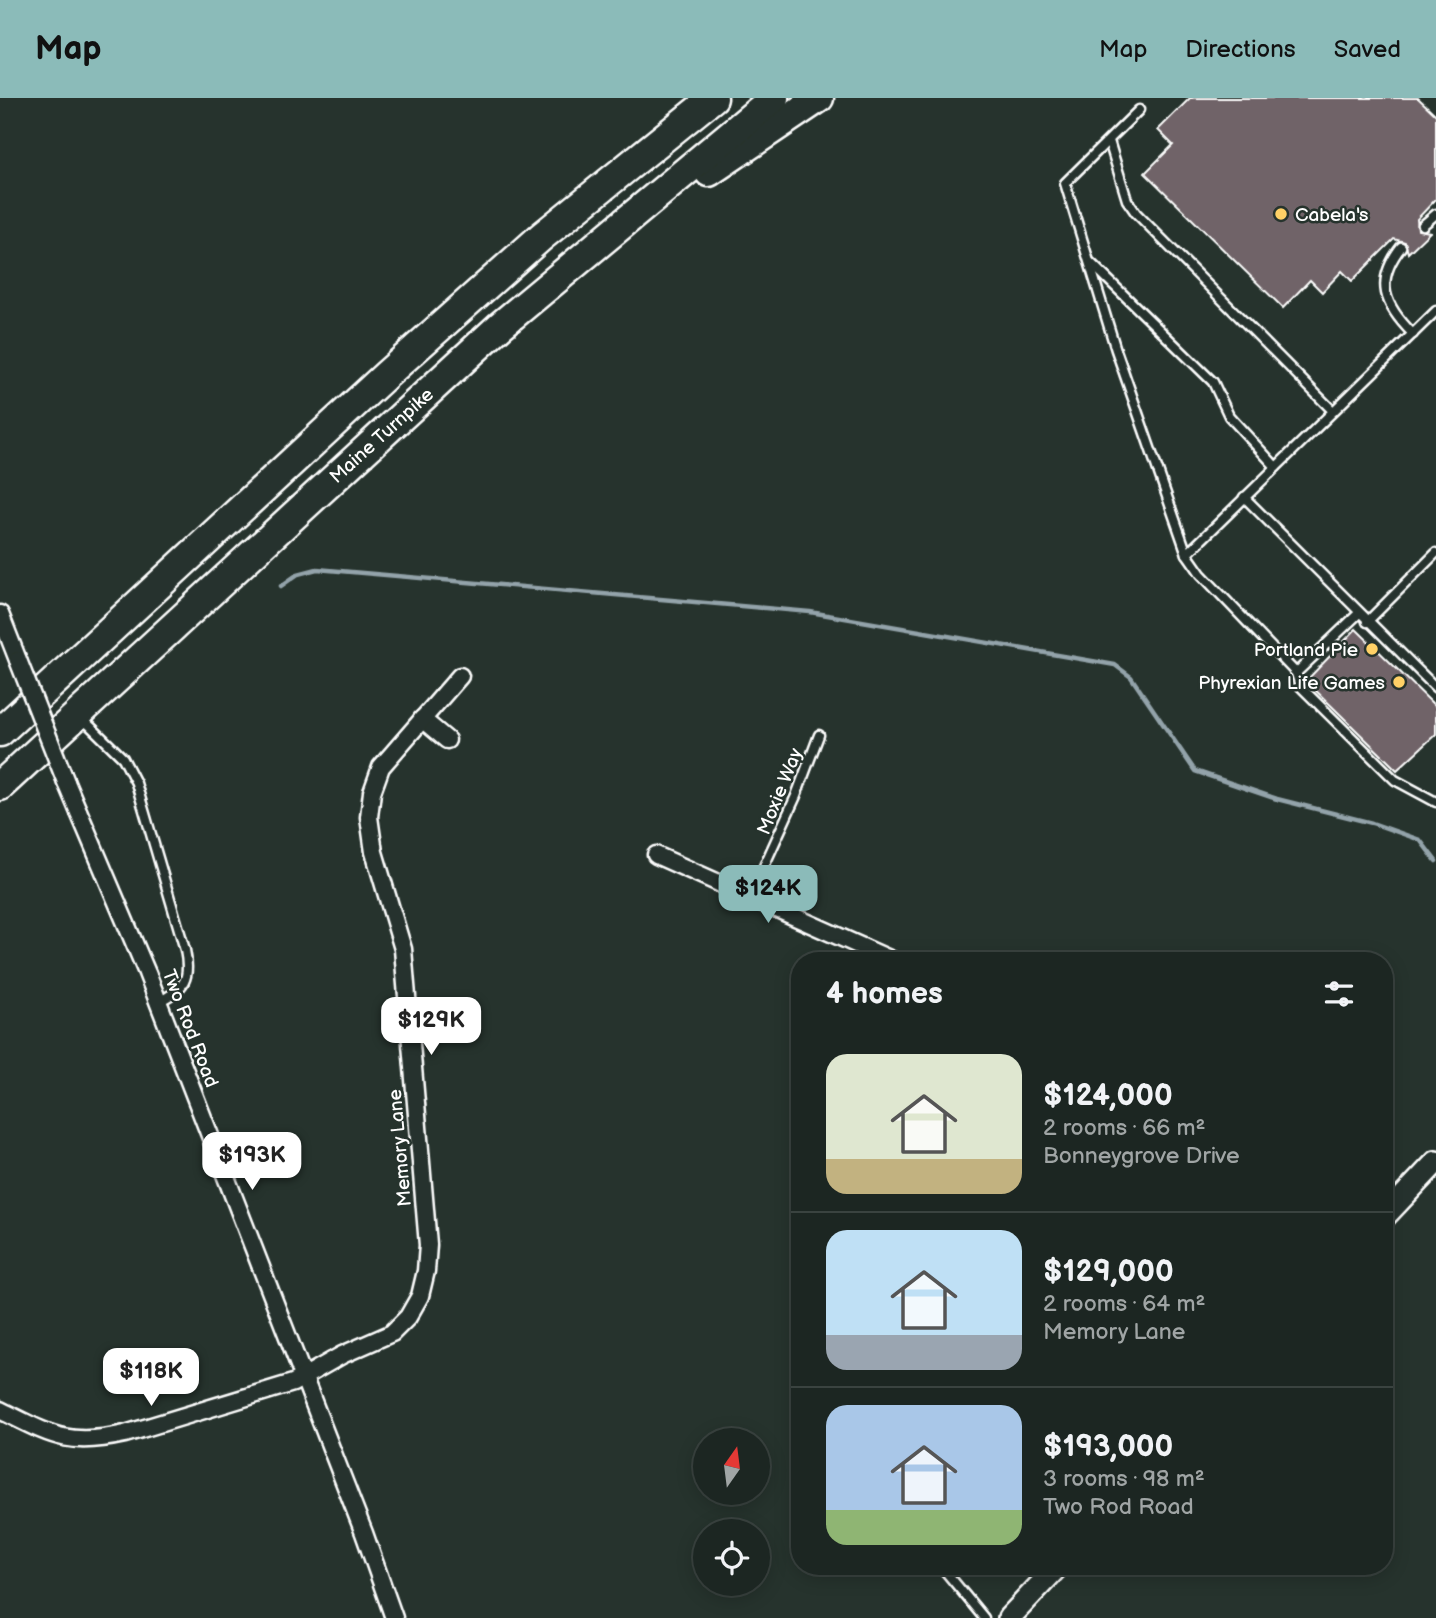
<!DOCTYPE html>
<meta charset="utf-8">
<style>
body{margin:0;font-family:"Balsamiq Sans",sans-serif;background:#29322f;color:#f1f3f6;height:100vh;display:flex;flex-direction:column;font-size:26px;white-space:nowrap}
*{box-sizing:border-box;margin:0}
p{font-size:23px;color:#a0a5a5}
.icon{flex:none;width:38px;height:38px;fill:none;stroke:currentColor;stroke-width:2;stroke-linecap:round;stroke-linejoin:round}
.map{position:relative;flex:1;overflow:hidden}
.drawer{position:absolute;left:791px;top:854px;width:602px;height:623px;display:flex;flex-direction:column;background:#1c2622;border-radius:28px;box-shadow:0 4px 18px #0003,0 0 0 2px #3a4340}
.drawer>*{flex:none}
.needle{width:46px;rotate:14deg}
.controls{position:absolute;left:693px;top:1330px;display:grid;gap:14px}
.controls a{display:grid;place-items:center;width:77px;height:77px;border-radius:50%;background:#1c2622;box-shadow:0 4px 18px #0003,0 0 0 2px #3a4340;font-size:35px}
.price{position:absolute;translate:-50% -60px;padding:0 16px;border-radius:14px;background:#fff;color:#222;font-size:23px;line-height:46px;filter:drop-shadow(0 2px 4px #0008)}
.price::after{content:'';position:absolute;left:50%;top:42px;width:21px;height:16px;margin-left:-10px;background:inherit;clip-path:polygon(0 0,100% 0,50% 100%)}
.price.on{background:#8bbbb9;color:#111}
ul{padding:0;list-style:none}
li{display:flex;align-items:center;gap:21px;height:175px;padding:0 35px}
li+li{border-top:2px solid #3a4340}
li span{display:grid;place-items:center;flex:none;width:196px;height:140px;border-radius:21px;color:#555}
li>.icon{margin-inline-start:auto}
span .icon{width:84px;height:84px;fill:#fffc;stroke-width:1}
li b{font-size:30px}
h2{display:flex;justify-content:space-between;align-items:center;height:84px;padding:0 35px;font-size:30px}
header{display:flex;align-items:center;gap:42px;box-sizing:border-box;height:98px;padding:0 35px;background:#8bbbb9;color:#111}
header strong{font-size:33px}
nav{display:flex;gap:38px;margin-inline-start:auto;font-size:24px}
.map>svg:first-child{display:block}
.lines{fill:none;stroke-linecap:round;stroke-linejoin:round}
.stream{stroke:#93a3aa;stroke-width:4.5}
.building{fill:#6f6467;stroke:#fff;stroke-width:2}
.service-casing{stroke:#fff;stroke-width:13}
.minor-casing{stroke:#fff;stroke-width:21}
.secondary-casing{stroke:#fff;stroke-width:26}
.motorway-casing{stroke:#fff;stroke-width:33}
.service{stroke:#26332d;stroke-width:8}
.minor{stroke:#26332d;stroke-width:16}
.secondary{stroke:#26332d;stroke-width:21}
.motorway{stroke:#26332d;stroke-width:28}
.minor-bridge-casing{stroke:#fff;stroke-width:21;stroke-linecap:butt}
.minor-bridge{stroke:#26332d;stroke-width:16}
.poi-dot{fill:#ffd166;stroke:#26332d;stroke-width:2.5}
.labels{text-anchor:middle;stroke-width:5;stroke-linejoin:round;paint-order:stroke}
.poi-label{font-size:19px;fill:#fff;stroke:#26332d;text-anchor:end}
.street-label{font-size:19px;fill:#fff;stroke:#26332d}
</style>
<header>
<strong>Map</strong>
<nav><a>Map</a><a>Directions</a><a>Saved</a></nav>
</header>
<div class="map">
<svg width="1436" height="1520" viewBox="0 0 1436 1520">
<rect width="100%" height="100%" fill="#26332d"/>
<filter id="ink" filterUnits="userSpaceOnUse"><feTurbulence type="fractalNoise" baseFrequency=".0143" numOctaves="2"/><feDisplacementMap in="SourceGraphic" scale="14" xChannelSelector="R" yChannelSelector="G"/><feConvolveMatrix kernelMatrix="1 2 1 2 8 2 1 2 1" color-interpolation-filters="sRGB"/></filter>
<g filter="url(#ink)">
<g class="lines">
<!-- stream -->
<polyline class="stream" points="281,488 298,476 317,471 810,514 1115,567 1131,579 1195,673 1277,701 1372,725 1420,742 1436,763"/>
</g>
<!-- building -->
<g class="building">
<polygon points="1190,0 1418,0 1436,17 1436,101 1417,121 1418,132 1430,134 1408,155 1405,144 1394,141 1352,183 1342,173 1322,194 1310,182 1283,210 1145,75 1173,47 1158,32"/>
<polygon points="1356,531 1436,609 1436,636 1397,672 1306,583"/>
</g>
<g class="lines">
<defs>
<g id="service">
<polyline points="1139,12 1065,85 1116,252 1187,456 1201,476 1296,575 1300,588 1395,682 1436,704"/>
<polyline points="1109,43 1127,102 1136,115 1333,313"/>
<polyline points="1423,127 1436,116"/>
<path d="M 1401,149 C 1374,184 1384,207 1413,236"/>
<polyline points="1091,165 1213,284 1229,318 1276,369"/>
<polyline points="1244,399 1436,590"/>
<polyline points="1187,456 1436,213"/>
<polyline points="1367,524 1436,455"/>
<polyline points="1296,575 1358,516"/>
<path d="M 83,621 L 123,660 L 136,685 L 185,852 C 191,881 185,891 158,904"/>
<polyline points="750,799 796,698 819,637"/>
<polyline points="941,1468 984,1520"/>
</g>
<g id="minor">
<polyline points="0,516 18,562"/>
<polyline points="422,621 447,642"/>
<polyline points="66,684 147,875 364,1435 394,1520"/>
<polyline points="656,757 894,863"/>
<path d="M 0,1312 C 51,1337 67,1349 125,1336 L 293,1285 L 342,1257 L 392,1235 L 408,1219 L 420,1198 L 426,1173 L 428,1147 L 403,851 L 374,754 L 369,719 L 372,694 L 381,669 L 460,578"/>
</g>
<g id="secondary">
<polyline points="1384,1119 1436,1064"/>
<polyline points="1009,1520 1058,1468"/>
</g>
<g id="motorway">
<polyline points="709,74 819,0"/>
<polyline points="0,634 386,277 541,139 713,0"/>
<polyline points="0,688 500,228 774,0"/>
</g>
</defs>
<!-- service casing -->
<use href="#service" class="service-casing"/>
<!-- minor casing -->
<use href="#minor" class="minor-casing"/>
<!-- secondary casing -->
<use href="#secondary" class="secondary-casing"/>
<!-- motorway casing -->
<use href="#motorway" class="motorway-casing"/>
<!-- service -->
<use href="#service" class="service"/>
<!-- minor -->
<use href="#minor" class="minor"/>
<!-- secondary -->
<use href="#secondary" class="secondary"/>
<!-- motorway -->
<use href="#motorway" class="motorway"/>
<defs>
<polyline id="minor-bridge" points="18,562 66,684"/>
</defs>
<!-- minor-bridge casing -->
<use href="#minor-bridge" class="minor-bridge-casing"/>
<!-- minor-bridge -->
<use href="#minor-bridge" class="minor-bridge"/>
</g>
</g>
<!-- markers -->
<g class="poi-dot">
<circle cx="1281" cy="116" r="7"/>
<circle cx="1372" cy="551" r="7"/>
<circle cx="1399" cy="584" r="7"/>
</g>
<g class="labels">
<!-- poi labels -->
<g class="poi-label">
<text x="1295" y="123" text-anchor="start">Cabela's</text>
<text x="1358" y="558">Portland Pie</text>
<text x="1385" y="591">Phyrexian Life Games</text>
</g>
<!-- street labels -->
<g class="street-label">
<text transform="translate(381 337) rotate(-42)" y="7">Maine Turnpike</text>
<text transform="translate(779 693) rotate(-68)" y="7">Moxie Way</text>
<text transform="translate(191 930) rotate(69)" y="7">Two Rod Road</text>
<text transform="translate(399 1050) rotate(-95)" y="7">Memory Lane</text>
</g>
</g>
</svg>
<div class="controls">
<a><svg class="needle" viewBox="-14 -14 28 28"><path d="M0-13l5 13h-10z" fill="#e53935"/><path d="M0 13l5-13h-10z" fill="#a0a5a5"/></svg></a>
<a><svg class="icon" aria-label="locate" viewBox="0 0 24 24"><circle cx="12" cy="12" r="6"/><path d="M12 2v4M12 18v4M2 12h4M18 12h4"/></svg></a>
</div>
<b class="price on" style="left:768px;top:827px">$124K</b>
<b class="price" style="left:431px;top:959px">$129K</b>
<b class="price" style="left:252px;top:1094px">$193K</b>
<b class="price" style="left:151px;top:1310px">$118K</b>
<section class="drawer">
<h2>4 homes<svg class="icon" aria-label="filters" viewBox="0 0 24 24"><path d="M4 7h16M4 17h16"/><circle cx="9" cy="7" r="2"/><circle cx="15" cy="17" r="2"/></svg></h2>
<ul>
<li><span style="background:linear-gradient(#dfe7d0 75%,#c2b280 0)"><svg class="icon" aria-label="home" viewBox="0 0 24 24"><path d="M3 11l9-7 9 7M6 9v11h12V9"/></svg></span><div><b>$124,000</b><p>2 rooms · 66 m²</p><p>Bonneygrove Drive</p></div></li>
<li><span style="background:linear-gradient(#bfe0f5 75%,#9aa5b1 0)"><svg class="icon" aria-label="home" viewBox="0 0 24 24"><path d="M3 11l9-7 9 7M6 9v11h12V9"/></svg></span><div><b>$129,000</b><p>2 rooms · 64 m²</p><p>Memory Lane</p></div></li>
<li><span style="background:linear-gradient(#a9c7e8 75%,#8fb573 0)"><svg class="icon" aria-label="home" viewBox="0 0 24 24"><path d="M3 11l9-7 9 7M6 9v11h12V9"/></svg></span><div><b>$193,000</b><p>3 rooms · 98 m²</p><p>Two Rod Road</p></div></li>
</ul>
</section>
</div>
